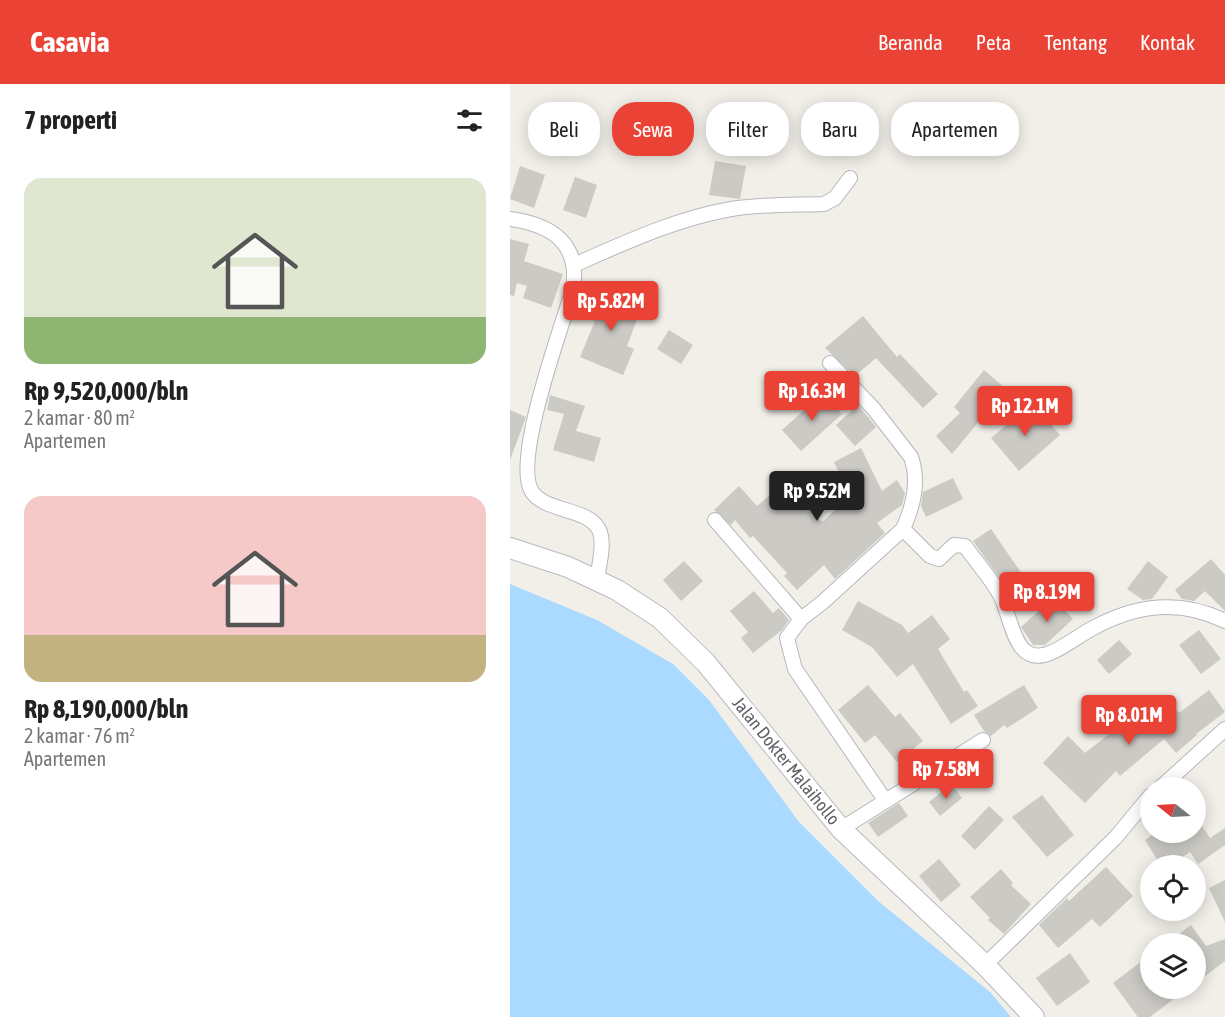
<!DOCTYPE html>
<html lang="id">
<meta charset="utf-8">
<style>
body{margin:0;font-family:"Asap Condensed",sans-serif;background:#f2f2f2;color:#222;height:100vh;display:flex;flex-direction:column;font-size:22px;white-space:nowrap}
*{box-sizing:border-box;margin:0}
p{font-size:20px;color:#767676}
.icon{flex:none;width:33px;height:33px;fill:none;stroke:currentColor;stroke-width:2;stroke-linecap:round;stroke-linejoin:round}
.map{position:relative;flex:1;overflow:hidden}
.panel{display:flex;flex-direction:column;background:#fff;width:510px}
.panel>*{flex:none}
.banner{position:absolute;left:18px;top:18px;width:570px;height:54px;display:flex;gap:12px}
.needle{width:39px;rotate:288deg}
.controls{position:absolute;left:630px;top:693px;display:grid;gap:12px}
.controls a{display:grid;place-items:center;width:66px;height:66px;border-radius:50%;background:#fff;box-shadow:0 3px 15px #0003;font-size:30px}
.price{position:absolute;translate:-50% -51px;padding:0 14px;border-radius:6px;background:#ea4335;color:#fff;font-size:20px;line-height:39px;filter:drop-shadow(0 2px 3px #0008)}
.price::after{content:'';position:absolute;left:50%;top:36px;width:18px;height:14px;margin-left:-9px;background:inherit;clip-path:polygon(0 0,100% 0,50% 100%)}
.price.selected{background:#222;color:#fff}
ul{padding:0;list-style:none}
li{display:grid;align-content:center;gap:12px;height:318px;padding:0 24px}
li span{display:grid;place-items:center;height:186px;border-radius:18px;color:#555}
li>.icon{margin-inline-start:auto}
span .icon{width:108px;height:108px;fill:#fffc;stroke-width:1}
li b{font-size:26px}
h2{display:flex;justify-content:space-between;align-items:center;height:72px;padding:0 24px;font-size:26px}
.pill{padding:0 21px;border-radius:24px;background:#fff;box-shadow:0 3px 15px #0003;font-size:21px;line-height:54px}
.pill.selected{background:#ea4335;color:#fff}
header{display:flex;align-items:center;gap:36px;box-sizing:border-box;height:84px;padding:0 30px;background:#ea4335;color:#fff}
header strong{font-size:28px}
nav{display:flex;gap:33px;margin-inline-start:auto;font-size:21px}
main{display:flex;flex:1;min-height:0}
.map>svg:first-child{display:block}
.water{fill:#aadaff}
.building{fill:#cccac5}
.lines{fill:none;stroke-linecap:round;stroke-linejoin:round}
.minor-casing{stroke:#b5b8bc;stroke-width:16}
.secondary-casing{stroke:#b6babf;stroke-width:22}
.minor{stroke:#fff;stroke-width:14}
.secondary{stroke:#fff;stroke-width:20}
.labels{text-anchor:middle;stroke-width:5;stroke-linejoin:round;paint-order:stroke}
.street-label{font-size:18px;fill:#5f6368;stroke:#fff}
</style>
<header>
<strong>Casavia</strong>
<nav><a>Beranda</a><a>Peta</a><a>Tentang</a><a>Kontak</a></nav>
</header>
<main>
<section class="panel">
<h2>7 properti<svg class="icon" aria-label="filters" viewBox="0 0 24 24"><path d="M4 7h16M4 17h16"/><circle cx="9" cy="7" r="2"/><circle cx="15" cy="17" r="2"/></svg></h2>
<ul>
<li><span style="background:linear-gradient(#dfe7d0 75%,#8fb573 0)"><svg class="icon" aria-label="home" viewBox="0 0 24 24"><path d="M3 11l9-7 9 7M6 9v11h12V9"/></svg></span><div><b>Rp 9,520,000/bln</b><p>2 kamar · 80 m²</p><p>Apartemen</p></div></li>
<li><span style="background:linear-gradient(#f6c9c9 75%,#c2b280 0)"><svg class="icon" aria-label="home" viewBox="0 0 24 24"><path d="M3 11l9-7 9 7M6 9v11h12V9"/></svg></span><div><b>Rp 8,190,000/bln</b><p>2 kamar · 76 m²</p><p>Apartemen</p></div></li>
</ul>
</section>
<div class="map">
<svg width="715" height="933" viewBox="0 0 715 933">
<rect width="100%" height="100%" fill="#f1efe8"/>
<!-- water -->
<polygon class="water" points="0,500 87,536 163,580 199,616 289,738 368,817 480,908 501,933 0,933"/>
<!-- building -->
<g class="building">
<polygon points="205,77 236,82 230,115 199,111"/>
<polygon points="10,82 35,91 24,124 0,115"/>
<polygon points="65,93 87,101 76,134 53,126"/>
<polygon points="0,155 19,160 14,177 53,190 41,224 13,214 17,202 7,199 4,212 0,211"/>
<polygon points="87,206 132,222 117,262 124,265 113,291 70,273 85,237 77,234"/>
<polygon points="353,232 387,273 390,270 428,310 413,324 366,274 345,292 315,264"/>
<polygon points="159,246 183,261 171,280 147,265"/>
<polygon points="474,286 496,305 442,370 426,352 450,329 444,323"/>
<polygon points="313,309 332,330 291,367 272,346"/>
<polygon points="40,311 75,322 66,347 91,354 84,378 43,366 54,330 37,326"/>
<polygon points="522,319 550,351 509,387 481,354"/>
<polygon points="348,321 366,343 345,362 326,341"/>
<polygon points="0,326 16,333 0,376"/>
<polygon points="351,364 372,407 387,396 395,409 392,421 367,439 375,449 325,495 314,481 287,506 274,492 277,489 243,452 240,454 225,436 221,441 204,426 229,402 247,422 274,399 312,438 341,412 324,378"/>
<polygon points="443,394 453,415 416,433 411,422 413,408"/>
<polygon points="481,445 512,490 495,502 463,457"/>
<polygon points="701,475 715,491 715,527 695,507 684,517 672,515 665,506"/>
<polygon points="174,477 193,497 171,517 153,496"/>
<polygon points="638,477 658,493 642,515 633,516 617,505"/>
<polygon points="244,507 263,529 269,524 279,536 272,546 243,569 231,554 238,548 220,527"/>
<polygon points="543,514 563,535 535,561 523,561 511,543"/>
<polygon points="348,517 392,541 398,549 422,531 440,555 428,565 454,608 457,606 468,622 441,640 403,580 387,593 362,563 332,546"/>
<polygon points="689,546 711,575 691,590 669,561"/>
<polygon points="609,556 622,570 599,590 587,576"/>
<polygon points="358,601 385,633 390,629 413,657 387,678 365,651 355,659 328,626"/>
<polygon points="514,601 528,624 497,644 494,641 481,652 474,647 464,631"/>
<polygon points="699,606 715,628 686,650 687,651 666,669 654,655 610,692 606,687 575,719 533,679 558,652 575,669 627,628 637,642 662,621 669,629"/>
<polygon points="441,700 452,714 430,732 419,718"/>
<polygon points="532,711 564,751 537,773 502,733"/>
<polygon points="389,719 398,732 368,753 358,739"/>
<polygon points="479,722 494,736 465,766 451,752"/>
<polygon points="686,733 700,754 715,744 715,761 688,780 680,768 659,782 651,782 635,756 646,748 686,748"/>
<polygon points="429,775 451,801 431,818 409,792"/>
<polygon points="596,783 623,812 590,843 582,835 548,864 529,841 553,818 557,814 559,817"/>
<polygon points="491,785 503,799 501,801 521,820 494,850 478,836 480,834 460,813"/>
<polygon points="715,796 715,838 699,804"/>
<polygon points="681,841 696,862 715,855 715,877 686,899 686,860 656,860"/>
<polygon points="560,869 580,898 547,922 526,894"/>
<polygon points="640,871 640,904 678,904 640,933 628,933 603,899"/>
</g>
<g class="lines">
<defs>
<g id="minor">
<path d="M 0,135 C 42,141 70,159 63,205 C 51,245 4,373 21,406 C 33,429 81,423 90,448 C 95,462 88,483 87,498"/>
<path d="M 64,181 C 116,158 165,135 221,125 C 251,120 284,121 314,120 L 325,114 L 340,94"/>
<path d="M 320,279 L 363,324 L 401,373 C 410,398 403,423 393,445"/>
<polyline points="205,436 291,535"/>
<polyline points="650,704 715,645"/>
<path d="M 375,716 L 285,585 L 277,554 L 291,535 L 313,518 L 393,445 L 420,472 L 429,475 L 444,461 L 455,462 C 466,478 481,494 490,511 C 502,532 503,584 540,569 C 555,563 568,552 583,544 C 627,520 670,515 715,537"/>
<polyline points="331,745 473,656"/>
<polyline points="475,881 606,753 640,712"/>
</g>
<polyline id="secondary" points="0,464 58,483 107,506 150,534 196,579 331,745 475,881 524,933"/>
</defs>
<!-- minor casing -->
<use href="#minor" class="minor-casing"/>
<!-- secondary casing -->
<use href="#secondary" class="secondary-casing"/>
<!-- minor -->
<use href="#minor" class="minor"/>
<!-- secondary -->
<use href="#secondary" class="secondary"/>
</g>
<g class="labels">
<!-- street labels -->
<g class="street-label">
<text transform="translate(276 677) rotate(51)" y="6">Jalan Dokter Malaihollo</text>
</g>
</g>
</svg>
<div class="controls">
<a><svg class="needle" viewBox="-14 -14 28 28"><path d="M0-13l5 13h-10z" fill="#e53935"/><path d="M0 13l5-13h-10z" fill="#767676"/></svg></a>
<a><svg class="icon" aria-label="locate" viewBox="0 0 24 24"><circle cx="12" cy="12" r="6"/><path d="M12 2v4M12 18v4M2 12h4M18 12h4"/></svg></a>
<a><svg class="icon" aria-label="layers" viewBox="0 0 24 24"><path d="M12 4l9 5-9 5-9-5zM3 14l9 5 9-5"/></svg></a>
</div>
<b class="price" style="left:101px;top:248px">Rp 5.82M</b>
<b class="price" style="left:302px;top:338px">Rp 16.3M</b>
<b class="price" style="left:515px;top:353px">Rp 12.1M</b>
<b class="price selected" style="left:307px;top:438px">Rp 9.52M</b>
<b class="price" style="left:537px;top:539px">Rp 8.19M</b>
<b class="price" style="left:619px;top:662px">Rp 8.01M</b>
<b class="price" style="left:436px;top:716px">Rp 7.58M</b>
<div class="banner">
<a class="pill">Beli</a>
<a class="pill selected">Sewa</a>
<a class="pill">Filter</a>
<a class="pill">Baru</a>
<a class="pill">Apartemen</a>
</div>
</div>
</main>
